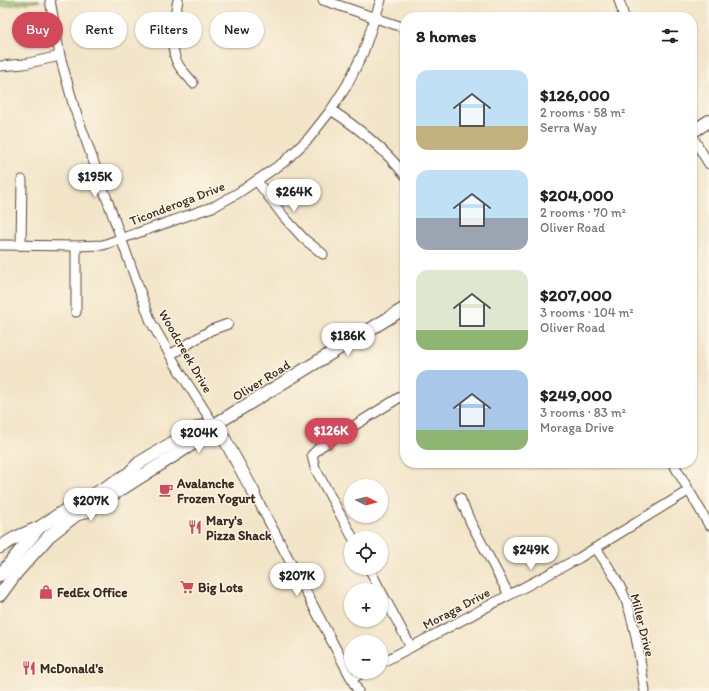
<!DOCTYPE html>
<meta charset="utf-8">
<style>
body{margin:0;font-family:Itim,sans-serif;background:#f6f6f6;color:#222;height:100vh;display:flex;flex-direction:column;font-size:15px;white-space:nowrap}
*{box-sizing:border-box;margin:0}
p{font-size:13px;color:#767676}
.icon{flex:none;width:22px;height:22px;fill:none;stroke:currentColor;stroke-width:2;stroke-linecap:round;stroke-linejoin:round}
.map{position:relative;flex:1;overflow:hidden}
.panel{position:absolute;left:400px;top:12px;width:297px;height:456px;display:flex;flex-direction:column;background:#fff;border-radius:16px;box-shadow:0 1px 3px #0004}
.panel>*{flex:none}
.top-card{position:absolute;left:12px;top:12px;width:328px;height:36px;display:flex;gap:8px}
.needle{width:26px;rotate:96deg}
.tools{position:absolute;left:344px;top:479px;display:grid;gap:8px}
.tools a{display:grid;place-items:center;width:44px;height:44px;border-radius:50%;background:#fff;box-shadow:0 1px 3px #0004;font-size:20px}
.price{position:absolute;translate:-50% -34px;padding:0 9px;border-radius:14px;background:#fff;color:#222;font-size:13px;line-height:26px;filter:drop-shadow(0 1px 2px #0008)}
.price::after{content:'';position:absolute;left:50%;top:24px;width:12px;height:9px;margin-left:-6px;background:inherit;clip-path:polygon(0 0,100% 0,50% 100%)}
.price.current{background:#d1495b;color:#fff}
ul{padding:0;list-style:none}
li{display:flex;align-items:center;gap:12px;height:100px;padding:0 16px}
li span{display:grid;place-items:center;flex:none;width:112px;height:80px;border-radius:12px;color:#555}
li>.icon{margin-inline-start:auto}
span .icon{width:48px;height:48px;fill:#fffc;stroke-width:1}
li b{font-size:17px}
h2{display:flex;justify-content:space-between;align-items:center;height:48px;padding:0 16px;font-size:17px}
.chip{padding:0 14px;border-radius:18px;background:#fff;box-shadow:0 1px 3px #0004;font-size:14px;line-height:36px}
.chip.current{background:#d1495b;color:#fff}
.map>svg:first-child{display:block}
.park{fill:url(#park-dots);stroke:#6b7a4a}
.lines{fill:none;stroke-linecap:round;stroke-linejoin:round}
.street-casing{stroke:#564637;stroke-width:11}
.secondary-casing{stroke:#564637;stroke-width:14}
.street{stroke:#fff;stroke-width:9}
.secondary{stroke:#fff;stroke-width:12}
.labels{text-anchor:middle;stroke-width:3;stroke-linejoin:round;paint-order:stroke}
.street-label{font-size:13px;fill:#3b2a1e;stroke:#fcf5e5}
.poi-label{font-size:13px;font-weight:bold;fill:#3b2a1e;stroke:#fcf5e5;text-anchor:start}
</style>
<div class="map">
<svg width="709" height="691" viewBox="0 0 709 691">
<defs>
<pattern id="park-dots" width="8" height="8" patternUnits="userSpaceOnUse"><rect width="8" height="8" fill="#9bc977"/><path d="M2 2h.1M6 6h.1" fill="none" stroke="#80a361" stroke-width="1.8" stroke-linecap="round"/></pattern>
</defs>
<rect width="100%" height="100%" fill="#fcf5e5"/>
<filter id="ink" filterUnits="userSpaceOnUse"><feTurbulence type="fractalNoise" baseFrequency=".025" numOctaves="2"/><feDisplacementMap in="SourceGraphic" scale="8" xChannelSelector="R" yChannelSelector="G"/><feConvolveMatrix kernelMatrix="1 2 1 2 8 2 1 2 1" color-interpolation-filters="sRGB"/></filter>
<filter id="wash" filterUnits="userSpaceOnUse"><feTurbulence type="fractalNoise" baseFrequency=".012" numOctaves="4" result="noise"/><feDisplacementMap in="SourceGraphic" scale="16" xChannelSelector="R" yChannelSelector="G"/><feGaussianBlur stdDeviation="0.9" result="paint"/><feColorMatrix in="noise" values="0 0 0 0 0 0 0 0 0 0 0 0 0 0 0 0 0 1.4 0 .05"/><feComposite in="paint" operator="in"/></filter>
<g filter="url(#wash)">
<rect width="100%" height="100%" fill="#f2e4c7"/>
<!-- park -->
<polygon class="park" points="0,0 39,0 40,1 0,7"/>
</g>
<g filter="url(#ink)">
<g class="lines">
<defs>
<g id="street">
<polyline points="50,0 60,56 74,107 151,322 180,372 214,425"/>
<path d="M 178,0 C 174,18 168,49 179,66 C 183,72 189,77 193,83"/>
<polyline points="323,0 405,28"/>
<polyline points="619,0 624,17"/>
<polyline points="0,66 24,64 60,56"/>
<path d="M 331,110 C 359,128 384,149 405,175"/>
<polyline points="692,136 709,164"/>
<polyline points="257,181 284,217 304,239 323,254"/>
<polyline points="0,245 76,246 103,245 215,206 238,193 284,162 309,138 331,110 347,85 363,53 381,0"/>
<polyline points="21,245 22,180"/>
<polyline points="76,312 76,246"/>
<polyline points="170,355 211,330 228,324"/>
<polyline points="673,463 709,525"/>
<polyline points="254,493 358,691"/>
<polyline points="460,498 471,523 509,595"/>
<polyline points="353,538 315,468 312,455 320,447 405,394"/>
<path d="M 596,548 C 603,559 611,570 617,581 C 635,612 639,656 645,691"/>
<polyline points="369,568 380,590"/>
<polyline points="381,591 411,647"/>
<polyline points="381,663 579,558 688,491"/>
<polyline points="352,679 363,672"/>
</g>
<g id="secondary">
<polyline points="692,132 709,121"/>
<polyline points="214,425 225,440 254,493"/>
<polyline points="0,547 15,538 40,527 79,501 98,492 128,474 139,463 199,427 214,425"/>
<polyline points="0,575 38,529"/>
<polyline points="0,595 17,572 49,536 76,515 87,511 205,436 214,425 405,308"/>
</g>
</defs>
<!-- street casing -->
<use href="#street" class="street-casing"/>
<!-- secondary casing -->
<use href="#secondary" class="secondary-casing"/>
<!-- street -->
<use href="#street" class="street"/>
<!-- secondary -->
<use href="#secondary" class="secondary"/>
</g>
</g>
<!-- icons -->
<defs>
<symbol id="cafe-bare" viewBox="-9 -9 18 18"><path d="M-5.5-4.5H6V0H3Q3 3.5 0 3.5H-2.5Q-5.5 3.5-5.5 0ZM3-3.2v2h1.7v-2ZM-6 4.5H4V6H-6Z" fill="#d1495b" stroke="#fcf5e5" stroke-width="2.5" paint-order="stroke"/></symbol>
<symbol id="restaurant-bare" viewBox="-9 -9 18 18"><path d="M-5-6h1v4h1v-4h1v4h1v-4h1v5L-1.5 .5V6h-2V.5L-5-1ZM5-6V6H3V1.5H1.5Q1.5-4 5-6Z" fill="#d1495b" stroke="#fcf5e5" stroke-width="2.5" paint-order="stroke"/></symbol>
<symbol id="supermarket-bare" viewBox="-9 -9 18 18"><path d="M-6-5.5h2.5l.6 2H6L4.5 2H-2.5L-4.4-4H-6ZM-1.5 3.2a1.3 1.3 0 1 0 .1 0ZM3 3.2a1.3 1.3 0 1 0 .1 0Z" fill="#d1495b" stroke="#fcf5e5" stroke-width="2.5" paint-order="stroke"/></symbol>
<symbol id="shop-bare" viewBox="-9 -9 18 18"><path d="M-5-2.5h2.3a2.7 3.5 0 0 1 5.4 0H5L5.5 6h-11ZM-1.5-2.5h3a1.5 2.3 0 0 0-3 0Z" fill="#d1495b" stroke="#fcf5e5" stroke-width="2.5" paint-order="stroke"/></symbol>
</defs>
<g fill-rule="evenodd">
<use href="#cafe-bare" x="156" y="480" width="20" height="20"/>
<use href="#restaurant-bare" x="185" y="517" width="20" height="20"/>
<use href="#supermarket-bare" x="177" y="577" width="20" height="20"/>
<use href="#shop-bare" x="36" y="582" width="20" height="20"/>
<use href="#restaurant-bare" x="19" y="658" width="20" height="20"/>
</g>
<g class="labels">
<!-- street labels -->
<g class="street-label">
<text transform="translate(177 203) rotate(-21)" y="5">Ticonderoga Drive</text>
<text transform="translate(186 351) rotate(60)" y="5">Woodcreek Drive</text>
<text transform="translate(261 380) rotate(-32)" y="5">Oliver Road</text>
<text transform="translate(456 608) rotate(-28)" y="5">Moraga Drive</text>
<text transform="translate(643 625) rotate(76)" y="5">Miller Drive</text>
</g>
<!-- poi labels -->
<g class="poi-label">
<text x="177" y="488">Avalanche<tspan x="177" dy="15">Frozen Yogurt</tspan></text>
<text x="206" y="525">Mary's<tspan x="206" dy="15">Pizza Shack</tspan></text>
<text x="198" y="592">Big Lots</text>
<text x="57" y="597">FedEx Office</text>
<text x="40" y="673">McDonald's</text>
</g>
</g>
</svg>
<div class="tools">
<a><svg class="needle" viewBox="-14 -14 28 28"><path d="M0-13l5 13h-10z" fill="#e53935"/><path d="M0 13l5-13h-10z" fill="#767676"/></svg></a>
<a><svg class="icon" aria-label="locate" viewBox="0 0 24 24"><circle cx="12" cy="12" r="6"/><path d="M12 2v4M12 18v4M2 12h4M18 12h4"/></svg></a>
<a>+</a>
<a>−</a>
</div>
<b class="price" style="left:95px;top:198px">$195K</b>
<b class="price" style="left:294px;top:213px">$264K</b>
<b class="price" style="left:348px;top:357px">$186K</b>
<b class="price current" style="left:331px;top:452px">$126K</b>
<b class="price" style="left:199px;top:454px">$204K</b>
<b class="price" style="left:91px;top:522px">$207K</b>
<b class="price" style="left:531px;top:571px">$249K</b>
<b class="price" style="left:297px;top:597px">$207K</b>
<div class="top-card">
<a class="chip current">Buy</a>
<a class="chip">Rent</a>
<a class="chip">Filters</a>
<a class="chip">New</a>
</div>
<section class="panel">
<h2>8 homes<svg class="icon" aria-label="filters" viewBox="0 0 24 24"><path d="M4 7h16M4 17h16"/><circle cx="9" cy="7" r="2"/><circle cx="15" cy="17" r="2"/></svg></h2>
<ul>
<li><span style="background:linear-gradient(#bfe0f5 70%,#c2b280 0)"><svg class="icon" aria-label="home" viewBox="0 0 24 24"><path d="M3 11l9-7 9 7M6 9v11h12V9"/></svg></span><div><b>$126,000</b><p>2 rooms · 58 m²</p><p>Serra Way</p></div></li>
<li><span style="background:linear-gradient(#bfe0f5 60%,#9aa5b1 0)"><svg class="icon" aria-label="home" viewBox="0 0 24 24"><path d="M3 11l9-7 9 7M6 9v11h12V9"/></svg></span><div><b>$204,000</b><p>2 rooms · 70 m²</p><p>Oliver Road</p></div></li>
<li><span style="background:linear-gradient(#dfe7d0 75%,#8fb573 0)"><svg class="icon" aria-label="home" viewBox="0 0 24 24"><path d="M3 11l9-7 9 7M6 9v11h12V9"/></svg></span><div><b>$207,000</b><p>3 rooms · 104 m²</p><p>Oliver Road</p></div></li>
<li><span style="background:linear-gradient(#a9c7e8 75%,#8fb573 0)"><svg class="icon" aria-label="home" viewBox="0 0 24 24"><path d="M3 11l9-7 9 7M6 9v11h12V9"/></svg></span><div><b>$249,000</b><p>3 rooms · 83 m²</p><p>Moraga Drive</p></div></li>
</ul>
</section>
</div>
